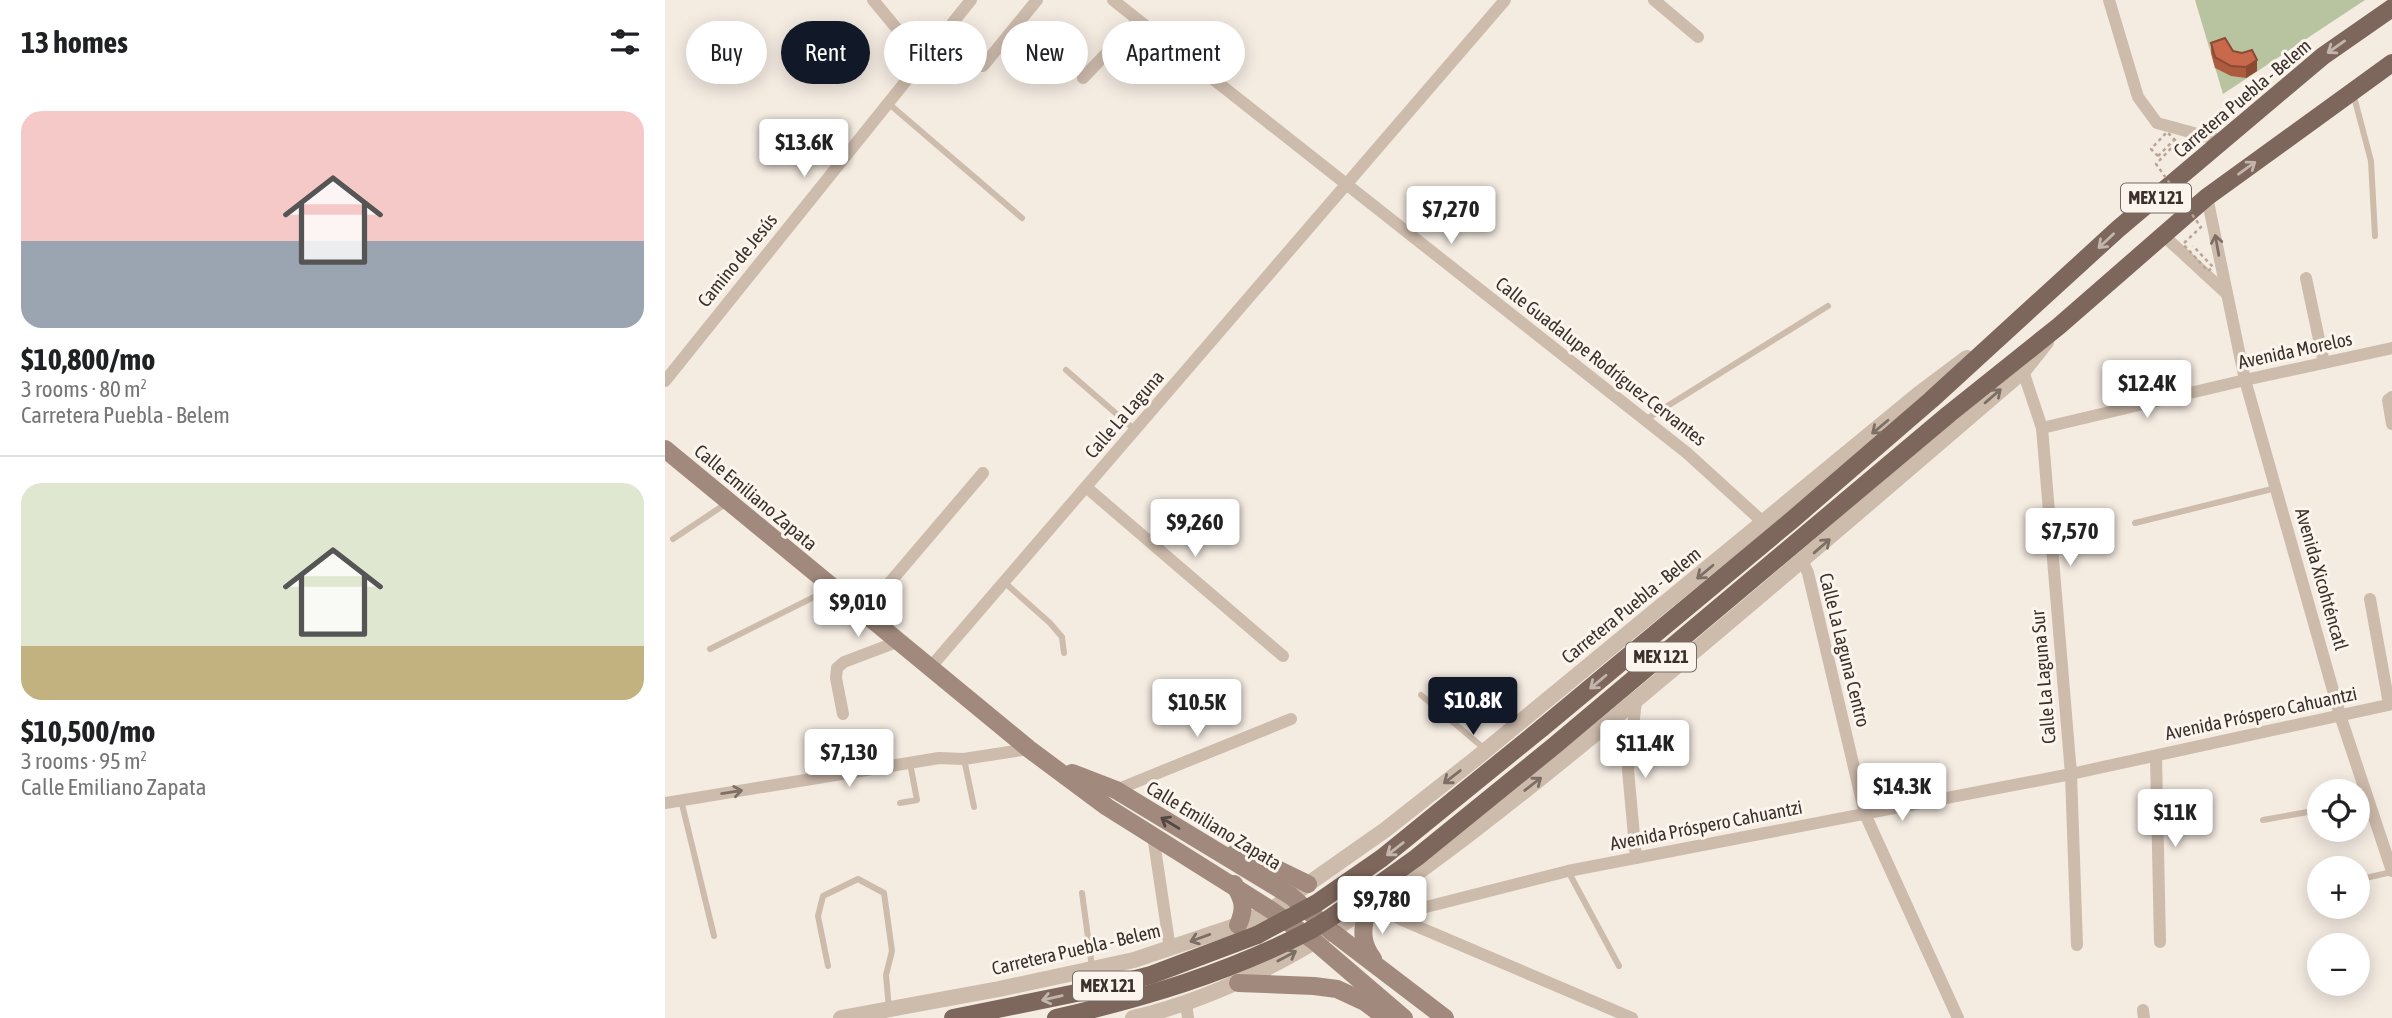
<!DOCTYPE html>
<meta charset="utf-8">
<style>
body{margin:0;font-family:"Asap Condensed",sans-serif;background:#f2f2f2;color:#202124;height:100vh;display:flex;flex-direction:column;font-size:26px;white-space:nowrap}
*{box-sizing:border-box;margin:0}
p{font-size:23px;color:#757577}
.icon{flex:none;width:38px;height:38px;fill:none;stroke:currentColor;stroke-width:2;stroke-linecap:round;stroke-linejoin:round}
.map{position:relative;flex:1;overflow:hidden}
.sheet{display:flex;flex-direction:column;background:#fff;width:665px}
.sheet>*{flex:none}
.guide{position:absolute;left:21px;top:21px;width:665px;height:63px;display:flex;gap:14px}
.fabs{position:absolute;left:1642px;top:779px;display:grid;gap:14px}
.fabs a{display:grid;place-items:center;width:63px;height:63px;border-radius:50%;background:#fff;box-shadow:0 4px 18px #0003;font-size:35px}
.price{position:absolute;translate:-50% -60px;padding:0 16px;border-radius:7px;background:#fff;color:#222;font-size:23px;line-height:46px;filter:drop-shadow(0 2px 4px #0008)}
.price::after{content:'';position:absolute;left:50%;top:42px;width:21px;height:16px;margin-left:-10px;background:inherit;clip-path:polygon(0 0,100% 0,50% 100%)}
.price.current{background:#111827;color:#fff}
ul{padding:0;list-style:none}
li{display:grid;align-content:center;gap:14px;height:371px;padding:0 21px}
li+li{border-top:2px solid #e0e0e0}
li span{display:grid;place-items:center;height:217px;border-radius:21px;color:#555}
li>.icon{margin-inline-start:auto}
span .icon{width:126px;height:126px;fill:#fffc;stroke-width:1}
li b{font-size:30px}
h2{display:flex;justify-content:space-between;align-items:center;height:84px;padding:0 21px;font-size:30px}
.tag{padding:0 24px;border-radius:32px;background:#fff;box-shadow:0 4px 18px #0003;font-size:24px;line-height:63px}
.tag.current{background:#111827;color:#fff}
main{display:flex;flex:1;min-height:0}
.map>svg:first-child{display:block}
.garden{fill:#b8c4a0}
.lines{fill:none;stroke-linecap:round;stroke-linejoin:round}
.path{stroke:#b9a596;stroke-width:2.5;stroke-dasharray:3.5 3.5;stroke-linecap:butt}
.service{stroke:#cdbbac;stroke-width:6}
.minor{stroke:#cdbbac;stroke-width:12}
.tertiary{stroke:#cdbbac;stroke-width:16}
.secondary{stroke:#a18a7d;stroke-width:18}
.primary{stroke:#7d675c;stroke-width:18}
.path-bridge{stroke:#b9a596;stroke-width:2.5;stroke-dasharray:3.5 3.5;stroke-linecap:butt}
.primary-bridge{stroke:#7d675c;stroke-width:18}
.wall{fill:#ac5a40}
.shaded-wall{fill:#8c4a34}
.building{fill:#c8694b;stroke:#8c4a34;stroke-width:2}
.oneway{stroke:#c2b5ac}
.oneway2{stroke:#7d6f65}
.oneway3{stroke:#544640}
.labels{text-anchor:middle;stroke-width:6;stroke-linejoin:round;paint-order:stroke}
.shield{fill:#fbf5ee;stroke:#756b66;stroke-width:2}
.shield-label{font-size:18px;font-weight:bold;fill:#3b302b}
.street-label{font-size:19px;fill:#3b302b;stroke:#fbf5ee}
</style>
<main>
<section class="sheet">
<h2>13 homes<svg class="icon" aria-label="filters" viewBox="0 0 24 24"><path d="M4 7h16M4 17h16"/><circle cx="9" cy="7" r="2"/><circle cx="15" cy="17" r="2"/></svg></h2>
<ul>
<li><span style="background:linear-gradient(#f6c9c9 60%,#9aa5b1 0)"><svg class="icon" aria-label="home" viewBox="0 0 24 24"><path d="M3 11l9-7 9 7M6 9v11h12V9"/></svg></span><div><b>$10,800/mo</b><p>3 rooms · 80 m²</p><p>Carretera Puebla - Belem</p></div></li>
<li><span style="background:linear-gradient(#dfe7d0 75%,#c2b280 0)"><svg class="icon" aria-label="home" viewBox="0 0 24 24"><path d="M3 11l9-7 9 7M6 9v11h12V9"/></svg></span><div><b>$10,500/mo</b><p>3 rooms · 95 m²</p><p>Calle Emiliano Zapata</p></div></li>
</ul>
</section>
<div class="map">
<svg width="1727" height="1018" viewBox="0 0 1727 1018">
<rect width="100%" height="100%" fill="#f4ebe1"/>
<!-- garden -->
<polygon class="garden" points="1530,0 1700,0 1558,94"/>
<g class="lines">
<!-- path -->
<polyline class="path" points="1493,156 1509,140"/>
<!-- service -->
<g class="service">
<polyline points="1688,93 1706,161 1710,236"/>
<polyline points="223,103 357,218"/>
<polyline points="401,370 470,430"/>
<polyline points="980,420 1163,306"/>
<polyline points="1470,523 1611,488"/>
<polyline points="8,539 62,503"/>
<polyline points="339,582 385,623 397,637 399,653"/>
<polyline points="45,649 165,589"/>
<polyline points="756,695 821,750"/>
<polyline points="299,759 309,807"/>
<polyline points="16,800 49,936"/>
<polyline points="235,803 252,800 245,763"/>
<polyline points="1692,803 1704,802"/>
<polyline points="1598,820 1654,810"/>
<polyline points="903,871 954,966"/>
<polyline points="1692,880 1727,872"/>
<polyline points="1650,890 1654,889"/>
<polyline points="417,893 427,967"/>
<polyline points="163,966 153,916 158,896 193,879 219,893 227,951 221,975 224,1009"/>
</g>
<!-- minor -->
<g class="minor">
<polyline points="208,0 257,59"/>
<polyline points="448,0 1022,453 1099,523"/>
<polyline points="989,0 1033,37"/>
<polyline points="1444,0 1473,97 1492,123 1558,141"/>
<polyline points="318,66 372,0"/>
<polyline points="418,78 473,20"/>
<polyline points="1542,197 1580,380 1675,715 1727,871"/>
<polyline points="1498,235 1561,293"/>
<polyline points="1641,278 1659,363"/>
<polyline points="1358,371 1377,428 1406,774 1412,945"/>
<polyline points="0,381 306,0"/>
<polyline points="1727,397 1723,400 1727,424"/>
<polyline points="1377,428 1580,380 1727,348"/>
<polyline points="421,487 618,656"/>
<polyline points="1138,562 1143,573 1200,814 1293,1018"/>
<polyline points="1705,599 1724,704"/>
<polyline points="198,614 318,473"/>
<polyline points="264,669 840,0"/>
<polyline points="971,701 963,770 971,858"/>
<polyline points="178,714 171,678 172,668 179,662 232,642"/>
<polyline points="1491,756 1495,942"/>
<polyline points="451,790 626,719"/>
<polyline points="0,803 274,758 299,759 364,749"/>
<polyline points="488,835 505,949"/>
<polyline points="707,905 737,920 967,1018"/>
<polyline points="737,920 757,908 903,871 1406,774 1727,704"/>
<polyline points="521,1003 523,1018"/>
<polyline points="1478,1010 1479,1018"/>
</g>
<!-- tertiary -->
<g class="tertiary">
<polyline points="176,1018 334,989 469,960 573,925 606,910 720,830 809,760 1254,394 1302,358"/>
<path d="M 468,1018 C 593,989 702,912 803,835 C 860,791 916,746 972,699 C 1102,591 1230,481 1358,371 L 1381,342"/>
</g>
<!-- secondary -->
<g class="secondary">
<polyline points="0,449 364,749 442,807 606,910 649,941 739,1018"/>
<polyline points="407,773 451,790 626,896 666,931 780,1018"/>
<polyline points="569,854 606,866 643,884"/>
<path d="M 569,884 C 578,899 581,908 573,925"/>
<path d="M 703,908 C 697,927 695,942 708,959"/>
<polyline points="573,983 649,986 672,989 700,1002 721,1018"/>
</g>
<!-- primary -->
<g class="primary">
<polyline points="877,728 1127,520 1266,400 1453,229 1658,56 1727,8"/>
<polyline points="702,893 751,858 889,746 1284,414 1394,326 1542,197 1727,63"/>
<polyline points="288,1018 436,988 486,975 592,935"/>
</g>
<!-- path-bridge -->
<polyline class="path-bridge" points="1493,156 1486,149 1502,132 1512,142 1491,164 1536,227 1518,244 1543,271 1548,267 1528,246"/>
<!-- primary-bridge -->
<g class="primary-bridge">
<polyline points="592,935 652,903 717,858 877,728"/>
<path d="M 391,1018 C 479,998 563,973 644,931 C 664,920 683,905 702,893"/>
</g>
</g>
<!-- wall -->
<polygon class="wall" points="1546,43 1568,51 1592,71 1581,78 1566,76 1550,68 1546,53"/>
<!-- shaded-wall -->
<polygon class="shaded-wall" points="1592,60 1592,71 1581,78 1581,67"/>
<!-- building -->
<polygon class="building" points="1560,38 1568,51 1577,53 1587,50 1592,60 1581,67 1566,66 1550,57 1546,43"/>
<!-- one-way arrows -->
<defs><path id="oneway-shaft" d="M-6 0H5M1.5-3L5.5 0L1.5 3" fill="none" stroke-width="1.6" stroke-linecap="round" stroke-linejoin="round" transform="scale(1.75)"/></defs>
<g class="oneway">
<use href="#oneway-shaft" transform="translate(1671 47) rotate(145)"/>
<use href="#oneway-shaft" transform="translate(1582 168) rotate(-36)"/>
<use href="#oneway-shaft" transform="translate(1441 241) rotate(137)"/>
<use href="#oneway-shaft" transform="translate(933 682) rotate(140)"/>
<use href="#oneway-shaft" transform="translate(730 849) rotate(142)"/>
<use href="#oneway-shaft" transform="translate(387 998) rotate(167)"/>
</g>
<g class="oneway2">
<use href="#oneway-shaft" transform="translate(1552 245) rotate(-100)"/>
<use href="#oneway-shaft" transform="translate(1328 396) rotate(-41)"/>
<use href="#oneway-shaft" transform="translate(1215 427) rotate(140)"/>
<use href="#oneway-shaft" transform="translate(1157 546) rotate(-41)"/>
<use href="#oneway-shaft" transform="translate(1040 572) rotate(140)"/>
<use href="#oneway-shaft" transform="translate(787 777) rotate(142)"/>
<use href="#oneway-shaft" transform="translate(868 784) rotate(-38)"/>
<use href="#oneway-shaft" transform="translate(67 792) rotate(-9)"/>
<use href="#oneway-shaft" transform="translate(535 938) rotate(160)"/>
<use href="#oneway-shaft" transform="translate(622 956) rotate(-28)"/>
</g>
<use class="oneway3" href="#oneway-shaft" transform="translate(505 823) rotate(-149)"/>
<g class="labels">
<!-- shield labels -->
<g class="shield">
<rect x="1456" y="183.5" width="70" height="29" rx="5"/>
<rect x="961" y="642.5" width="70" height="29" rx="5"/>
<rect x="408" y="971.5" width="70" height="29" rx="5"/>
</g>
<g class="shield-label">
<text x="1491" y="204">MEX 121</text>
<text x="996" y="663">MEX 121</text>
<text x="443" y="992">MEX 121</text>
</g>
<!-- street labels -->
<g class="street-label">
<text transform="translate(1577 98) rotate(-40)" y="7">Carretera Puebla - Belem</text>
<text transform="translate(72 260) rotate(-51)" y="7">Camino de Jesús</text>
<text transform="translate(1630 350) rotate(-12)" y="7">Avenida Morelos</text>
<text transform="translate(936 361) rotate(38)" y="7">Calle Guadalupe Rodríguez Cervantes</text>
<text transform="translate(459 414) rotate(-49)" y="7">Calle La Laguna</text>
<text transform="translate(91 497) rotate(40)" y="7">Calle Emiliano Zapata</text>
<text transform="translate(1657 579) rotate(74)" y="7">Avenida Xicohténcatl</text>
<text transform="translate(966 605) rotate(-39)" y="7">Carretera Puebla - Belem</text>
<text transform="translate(1180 650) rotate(76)" y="7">Calle La Laguna Centro</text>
<text transform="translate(1378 677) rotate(-95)" y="7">Calle La Laguna Sur</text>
<text transform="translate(1596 713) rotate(-12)" y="7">Avenida Próspero Cahuantzi</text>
<text transform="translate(549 825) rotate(31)" y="7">Calle Emiliano Zapata</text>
<text transform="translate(1041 825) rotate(-11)" y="7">Avenida Próspero Cahuantzi</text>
<text transform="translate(411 949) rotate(-13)" y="7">Carretera Puebla - Belem</text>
</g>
</g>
</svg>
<div class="fabs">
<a><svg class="icon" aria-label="locate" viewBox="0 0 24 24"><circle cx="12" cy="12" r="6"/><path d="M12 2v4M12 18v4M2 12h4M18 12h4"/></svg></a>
<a>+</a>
<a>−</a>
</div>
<b class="price" style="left:139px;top:179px">$13.6K</b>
<b class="price" style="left:786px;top:246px">$7,270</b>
<b class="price" style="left:1482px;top:420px">$12.4K</b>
<b class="price" style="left:530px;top:559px">$9,260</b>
<b class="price" style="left:1405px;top:568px">$7,570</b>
<b class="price" style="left:193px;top:639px">$9,010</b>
<b class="price current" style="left:808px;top:737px">$10.8K</b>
<b class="price" style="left:532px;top:739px">$10.5K</b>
<b class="price" style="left:980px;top:780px">$11.4K</b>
<b class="price" style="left:184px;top:789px">$7,130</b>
<b class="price" style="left:1237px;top:823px">$14.3K</b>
<b class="price" style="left:1510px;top:849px">$11K</b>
<b class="price" style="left:717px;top:936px">$9,780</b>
<div class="guide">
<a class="tag">Buy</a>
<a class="tag current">Rent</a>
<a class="tag">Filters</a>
<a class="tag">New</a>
<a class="tag">Apartment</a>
</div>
</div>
</main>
